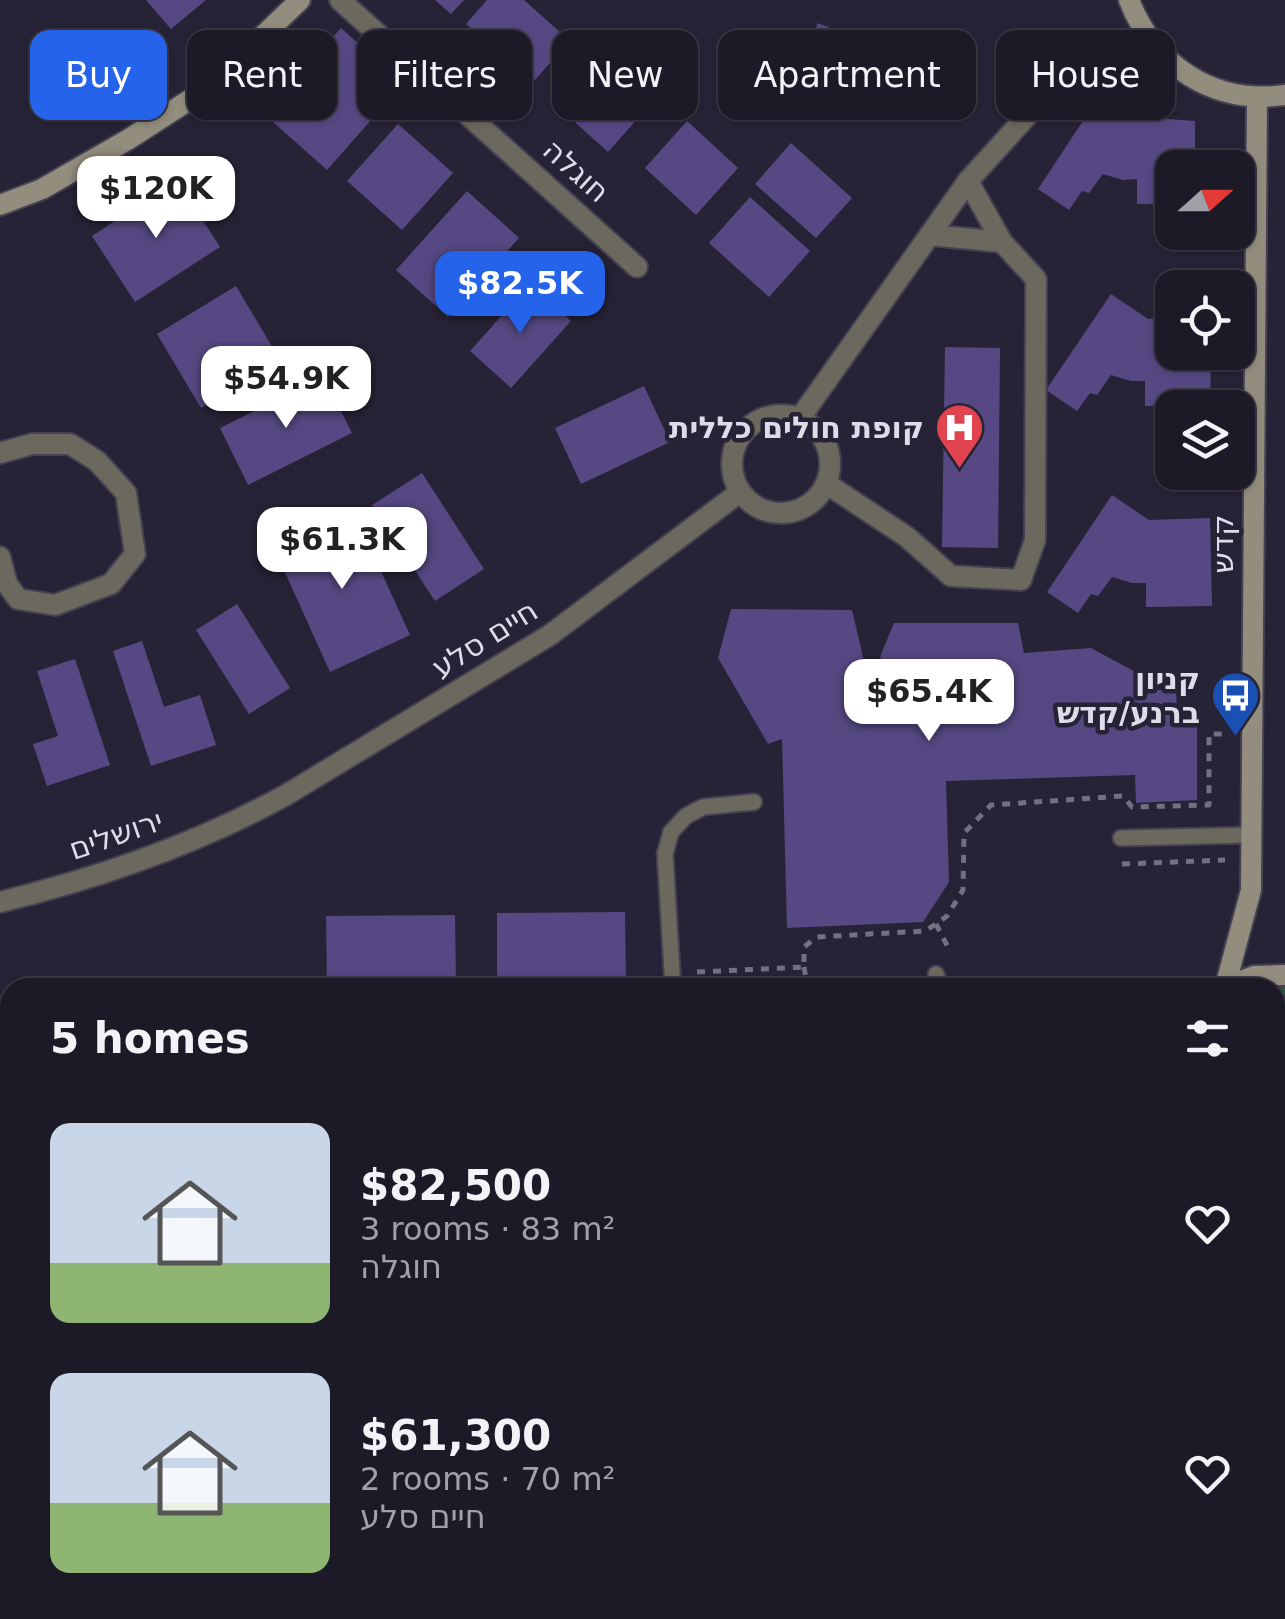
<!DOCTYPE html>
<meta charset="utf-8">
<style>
body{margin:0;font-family:"DejaVu Sans",Heebo,sans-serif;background:#252330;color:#f1f3f6;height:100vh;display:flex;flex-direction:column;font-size:38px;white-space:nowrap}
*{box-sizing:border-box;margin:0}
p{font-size:32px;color:#a0a1a8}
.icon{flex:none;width:55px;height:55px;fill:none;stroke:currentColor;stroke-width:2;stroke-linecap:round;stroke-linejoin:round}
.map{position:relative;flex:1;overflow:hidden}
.details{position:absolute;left:0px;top:978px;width:1285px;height:642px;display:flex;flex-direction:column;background:#1d1a28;border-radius:30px 30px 0 0;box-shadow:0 2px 8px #0004,0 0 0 2px #3b3845}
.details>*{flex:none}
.guide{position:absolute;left:30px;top:30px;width:1225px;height:90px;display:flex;gap:20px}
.needle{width:65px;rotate:69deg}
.controls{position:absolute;left:1155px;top:150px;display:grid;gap:20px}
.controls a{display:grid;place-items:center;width:100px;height:100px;border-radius:20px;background:#1d1a28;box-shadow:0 2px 8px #0004,0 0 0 2px #3b3845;font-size:50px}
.price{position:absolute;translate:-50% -85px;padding:0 22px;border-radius:20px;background:#fff;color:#222;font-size:32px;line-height:65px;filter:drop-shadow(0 2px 5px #0008)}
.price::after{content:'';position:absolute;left:50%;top:60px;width:30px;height:22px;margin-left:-15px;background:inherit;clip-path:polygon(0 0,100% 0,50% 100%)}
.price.on{background:#2563eb;color:#fff}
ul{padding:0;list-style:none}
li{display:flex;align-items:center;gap:30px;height:250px;padding:0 50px}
li span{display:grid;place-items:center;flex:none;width:280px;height:200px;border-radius:20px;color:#555}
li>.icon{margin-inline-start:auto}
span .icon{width:120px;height:120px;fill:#fffc;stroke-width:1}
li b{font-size:42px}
h2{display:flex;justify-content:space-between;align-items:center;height:120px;padding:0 50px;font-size:42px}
.tag{padding:0 35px;border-radius:20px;background:#1d1a28;box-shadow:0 2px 8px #0004,0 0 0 2px #3b3845;font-size:35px;line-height:90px}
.tag.on{background:#2563eb;color:#fff}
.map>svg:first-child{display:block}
.green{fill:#2d5742}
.building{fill:#564983}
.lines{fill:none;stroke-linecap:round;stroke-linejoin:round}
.lane-casing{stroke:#444153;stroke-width:19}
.street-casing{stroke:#444153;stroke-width:24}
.secondary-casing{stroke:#444153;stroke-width:24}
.path{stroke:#737080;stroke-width:5;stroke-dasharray:8 8;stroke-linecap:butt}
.lane{stroke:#6b685e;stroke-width:15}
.street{stroke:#6b685e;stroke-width:20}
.secondary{stroke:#928d7d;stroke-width:20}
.labels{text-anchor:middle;stroke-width:9;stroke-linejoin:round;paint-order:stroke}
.street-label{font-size:30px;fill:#dedce9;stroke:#272336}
.poi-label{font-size:30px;font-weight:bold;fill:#dedce9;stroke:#272336;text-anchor:end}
</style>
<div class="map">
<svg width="1285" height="1619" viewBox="0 0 1285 1619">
<rect width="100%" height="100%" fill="#272336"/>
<!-- green -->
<polygon class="green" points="1263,964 1285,965 1285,1116 1275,1118 1275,988 1218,988 1238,972"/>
<!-- building -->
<g class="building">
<polygon points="146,0 206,0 171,29"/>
<polygon points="435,0 464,0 451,14"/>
<polygon points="487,0 524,0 570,41 532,83 466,24"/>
<polygon points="818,23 854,38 839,72 803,57"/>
<polygon points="341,28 403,84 327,170 264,114"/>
<polygon points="604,53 655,99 608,152 557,106"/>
<polygon points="1102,92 1140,117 1195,121 1195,168 1172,168 1172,204 1137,204 1137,179 1123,180 1103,174 1089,193 1082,191 1069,210 1038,189"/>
<polygon points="687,121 738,168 696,215 645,168"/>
<polygon points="398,124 453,173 402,230 347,181"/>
<polygon points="791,143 852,198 816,238 755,184"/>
<polygon points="177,180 220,247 135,302 92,236"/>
<polygon points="467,191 519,238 448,317 396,270"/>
<polygon points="750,197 810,251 769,297 709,243"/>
<polygon points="530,284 571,321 511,388 470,351"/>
<polygon points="236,286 280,360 201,408 157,334"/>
<polygon points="1111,294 1148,319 1172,318 1172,352 1210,352 1211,405 1145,406 1145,381 1131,381 1111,375 1097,395 1090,393 1077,411 1046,390"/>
<polygon points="945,347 1000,348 998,548 942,547"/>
<polygon points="324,377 352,433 248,485 220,428"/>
<polygon points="644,386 670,442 581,484 555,428"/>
<polygon points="422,473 484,569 435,601 372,505"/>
<polygon points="1112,495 1149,520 1210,518 1212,606 1146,607 1146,583 1132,583 1112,577 1098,596 1091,594 1078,613 1047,592"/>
<polygon points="354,512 410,635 330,672 274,548"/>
<polygon points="237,604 290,688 249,714 196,630"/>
<polygon points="731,609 852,610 863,657 861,664 883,662 880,657 894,623 1018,623 1024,653 1091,648 1141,675 1142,692 1176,688 1177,709 1197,709 1197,800 1136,803 1135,775 946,781 949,882 923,922 787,928 782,739 768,744 718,658"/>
<polygon points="142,641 164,707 200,695 216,745 151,766 113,651"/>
<polygon points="75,659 110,765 47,786 33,744 58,736 37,671"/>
<polygon points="625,912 626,988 497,988 497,913"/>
<polygon points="455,915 456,988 327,988 326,916"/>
<rect x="0" y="1173" width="10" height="136"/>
<rect x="0" y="1435" width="10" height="110"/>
<polygon points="444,1610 561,1610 571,1619 436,1619"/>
<rect x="1102" y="1610" width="85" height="9"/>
</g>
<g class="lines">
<defs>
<g id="lane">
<polyline points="1121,838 1251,835"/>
<polyline points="936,974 941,988"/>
<polyline points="673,988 665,854 671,832 686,816 703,807 754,802"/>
</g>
<g id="street">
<polyline points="340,0 637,267"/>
<polyline points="930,235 1002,242"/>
<circle cx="781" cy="464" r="49"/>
<polyline points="800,418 968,181 1016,128 1049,91 1144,34"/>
<polyline points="0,453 32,444 70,444 97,461 126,493 135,554 111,584 55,605 18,599 7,584 0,557"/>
<polyline points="827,484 907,537 951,576 1021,580 1035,540 1036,279 1002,242 968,181"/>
<path d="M 0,902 C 99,878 197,844 286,795 L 550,635 L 740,492"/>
<polyline points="0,1388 10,1387"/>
<polyline points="956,1610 960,1619"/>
<polyline points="339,1619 347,1610"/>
</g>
<g id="secondary">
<path d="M 1129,0 C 1155,66 1213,105 1285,95"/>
<polyline points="0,205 42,189 129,139 211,86 300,0"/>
<polyline points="1225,987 1251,890 1257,98"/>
<polyline points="1224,988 1254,976 1285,975"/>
<polyline points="0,1077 10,1077"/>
<polyline points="0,1127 10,1126"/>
<polyline points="1275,1155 1285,1153"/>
<polyline points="1255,1610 1255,1619"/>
</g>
</defs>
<!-- lane casing -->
<use href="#lane" class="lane-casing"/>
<!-- street casing -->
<use href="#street" class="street-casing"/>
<!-- secondary casing -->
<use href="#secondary" class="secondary-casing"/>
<!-- path -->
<g class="path">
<polyline points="1122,864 1225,860"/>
<polyline points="936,924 950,951"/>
<polyline points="804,967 806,979"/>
<polyline points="697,972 804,967 804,947 817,937 925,931 936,924 947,916 963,890 964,833 991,805 1123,796 1132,807 1209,805 1209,734 1227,734"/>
<polyline points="968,988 968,985"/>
<polyline points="738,1619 747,1610"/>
</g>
<!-- lane -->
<use href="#lane" class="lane"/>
<!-- street -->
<use href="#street" class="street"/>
<!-- secondary -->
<use href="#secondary" class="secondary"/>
</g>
<!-- icons -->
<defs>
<symbol id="hospital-pin" viewBox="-11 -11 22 30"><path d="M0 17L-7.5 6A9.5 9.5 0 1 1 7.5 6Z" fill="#e0444e" stroke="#272336"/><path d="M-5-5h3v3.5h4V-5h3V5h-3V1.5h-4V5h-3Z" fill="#fff"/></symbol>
<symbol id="bus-pin" viewBox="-11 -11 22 30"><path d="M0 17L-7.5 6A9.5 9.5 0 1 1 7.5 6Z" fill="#1a4fb4" stroke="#272336"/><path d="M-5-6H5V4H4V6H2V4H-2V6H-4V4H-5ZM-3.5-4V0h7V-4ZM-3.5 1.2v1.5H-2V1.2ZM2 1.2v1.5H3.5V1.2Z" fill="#fff"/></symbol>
</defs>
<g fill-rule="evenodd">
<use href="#hospital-pin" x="932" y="400" width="55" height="75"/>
<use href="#bus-pin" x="1208" y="668" width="55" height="75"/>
</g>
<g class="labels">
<!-- street labels -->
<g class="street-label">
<text transform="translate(576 171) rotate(42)" y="10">חוגלה</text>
<text transform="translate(1223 544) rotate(-90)" y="10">קדש</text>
<text transform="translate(485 639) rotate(-32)" y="10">חיים סלע</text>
<text transform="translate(116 835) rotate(-19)" y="10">ירושלים</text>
</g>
<!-- poi labels -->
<g class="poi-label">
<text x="924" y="438">קופת חולים כללית</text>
<text x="1200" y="689">קניון<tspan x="1200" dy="34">ברנע/קדש</tspan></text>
</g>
</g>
</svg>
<div class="controls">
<a><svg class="needle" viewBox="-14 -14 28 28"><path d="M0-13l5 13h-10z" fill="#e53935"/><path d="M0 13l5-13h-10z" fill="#a0a1a8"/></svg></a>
<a><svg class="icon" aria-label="locate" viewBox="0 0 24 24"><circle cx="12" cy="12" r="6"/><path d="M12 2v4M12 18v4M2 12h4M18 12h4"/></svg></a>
<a><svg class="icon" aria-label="layers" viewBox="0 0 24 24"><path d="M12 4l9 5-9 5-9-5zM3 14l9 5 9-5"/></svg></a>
</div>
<b class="price" style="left:156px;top:241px">$120K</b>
<b class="price on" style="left:520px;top:336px">$82.5K</b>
<b class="price" style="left:286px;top:431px">$54.9K</b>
<b class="price" style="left:342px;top:592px">$61.3K</b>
<b class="price" style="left:929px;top:744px">$65.4K</b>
<div class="guide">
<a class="tag on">Buy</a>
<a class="tag">Rent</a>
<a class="tag">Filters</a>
<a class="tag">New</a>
<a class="tag">Apartment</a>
<a class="tag">House</a>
</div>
<section class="details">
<h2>5 homes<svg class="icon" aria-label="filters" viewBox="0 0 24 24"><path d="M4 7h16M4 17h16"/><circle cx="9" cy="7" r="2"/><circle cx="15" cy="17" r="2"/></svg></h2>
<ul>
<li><span style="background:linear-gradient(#c9d6e8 70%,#8fb573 0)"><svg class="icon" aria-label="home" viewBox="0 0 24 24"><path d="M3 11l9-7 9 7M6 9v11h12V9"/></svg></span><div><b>$82,500</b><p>3 rooms · 83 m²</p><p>חוגלה</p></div><svg class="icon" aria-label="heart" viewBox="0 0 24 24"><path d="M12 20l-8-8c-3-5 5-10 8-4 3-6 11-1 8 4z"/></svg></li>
<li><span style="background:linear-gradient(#c9d6e8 65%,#8fb573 0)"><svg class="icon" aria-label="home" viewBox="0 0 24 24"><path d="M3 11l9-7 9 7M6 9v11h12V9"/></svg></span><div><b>$61,300</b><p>2 rooms · 70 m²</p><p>חיים סלע</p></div><svg class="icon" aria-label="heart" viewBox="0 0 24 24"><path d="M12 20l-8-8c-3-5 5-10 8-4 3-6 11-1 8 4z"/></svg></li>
</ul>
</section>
</div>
